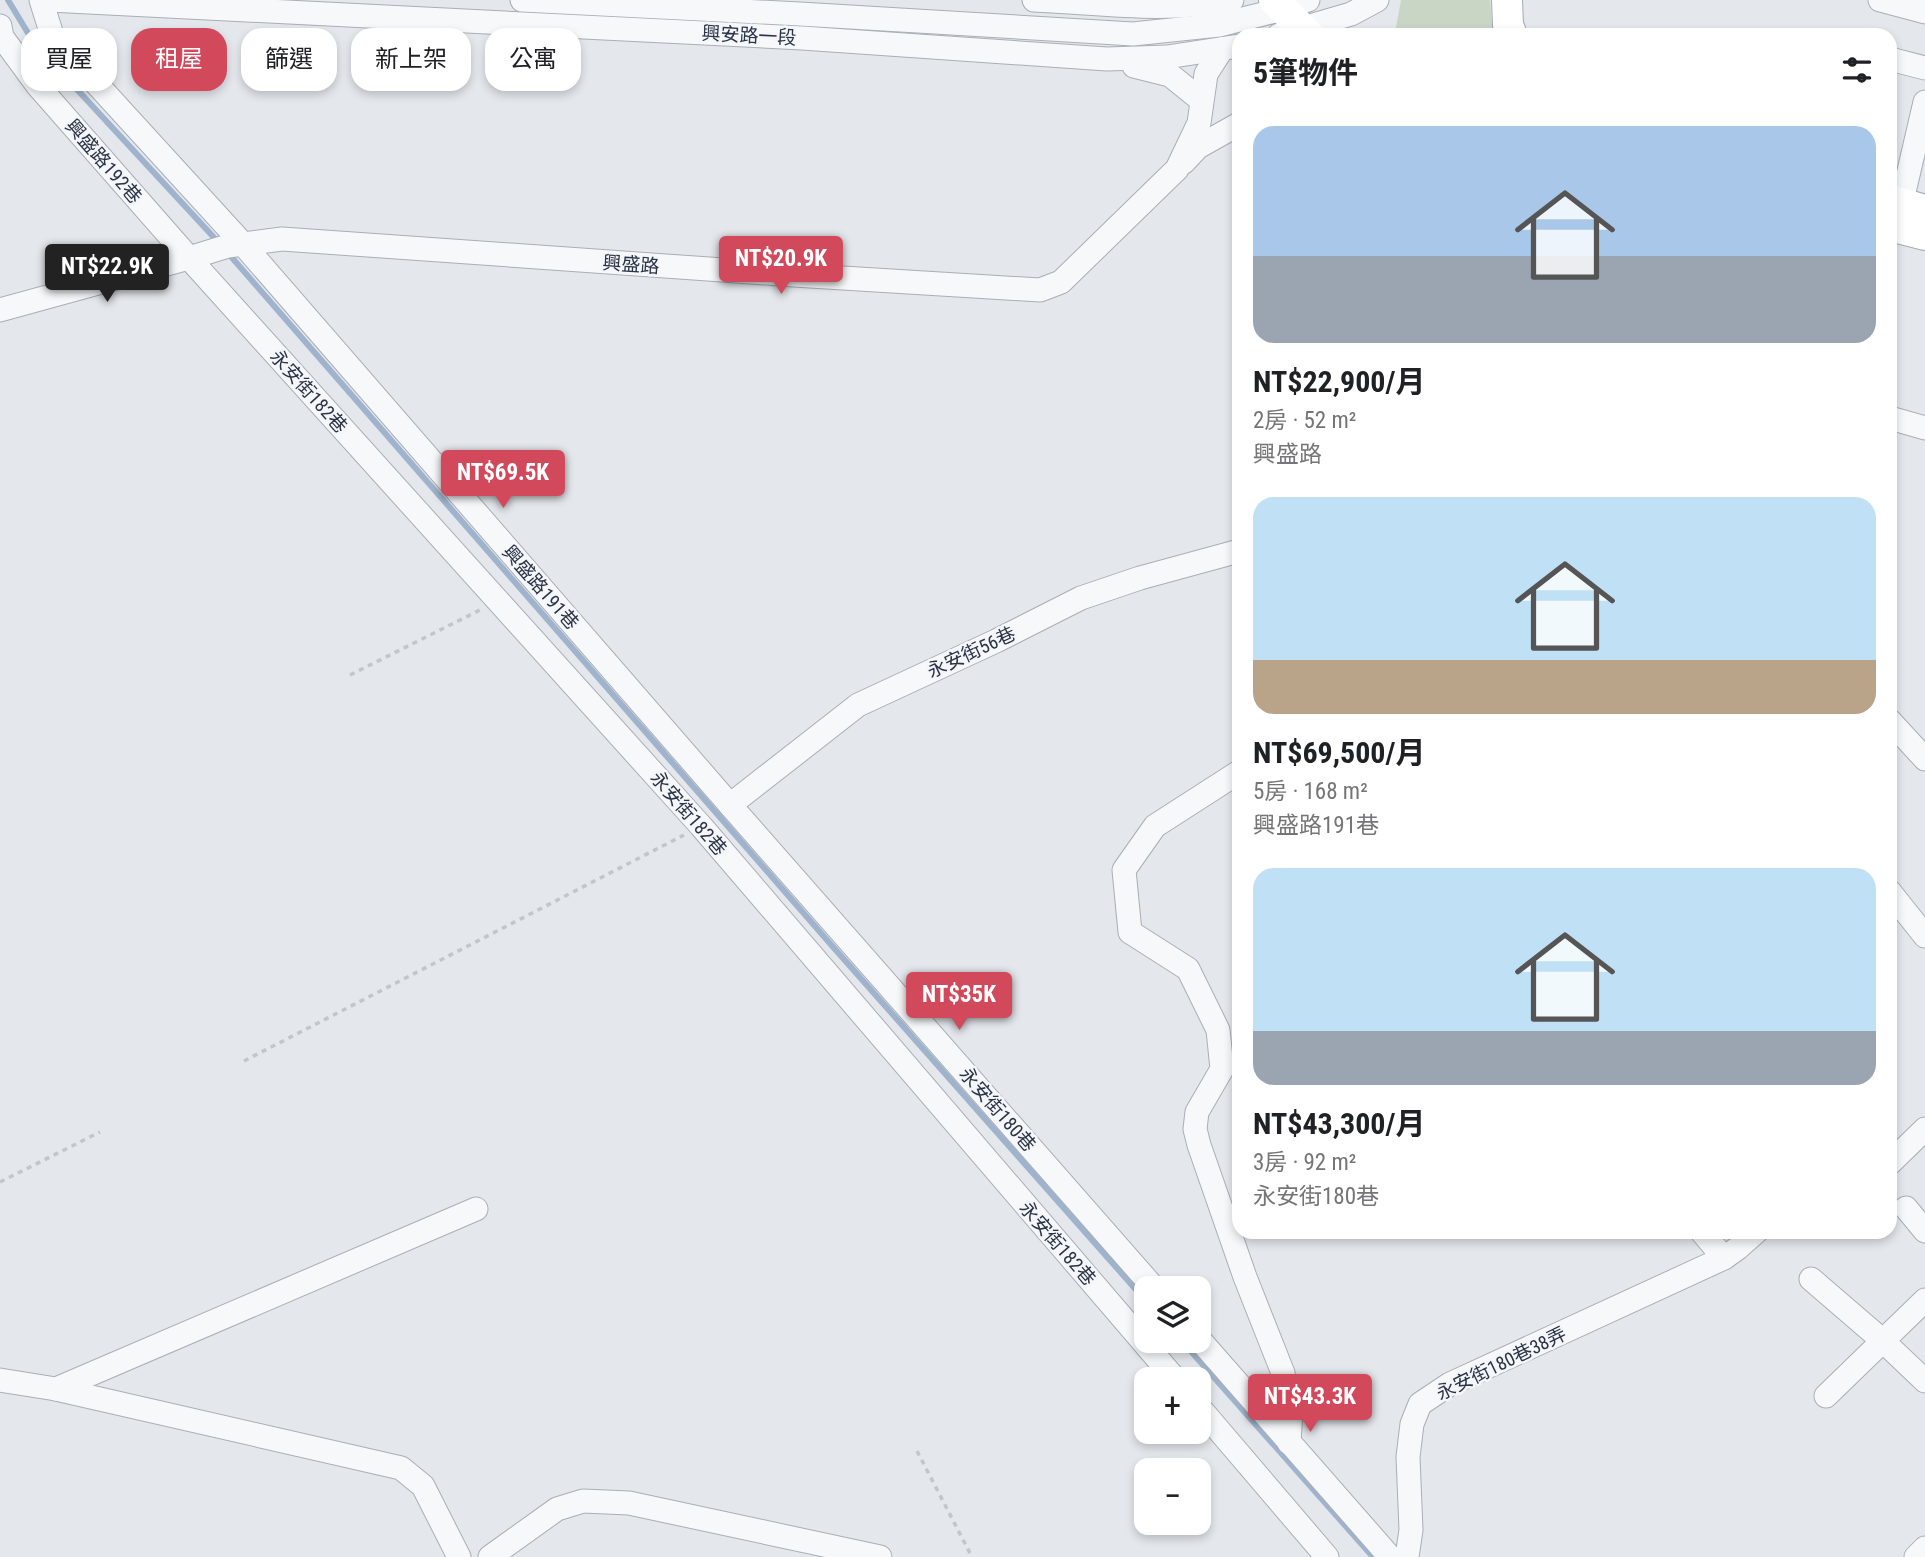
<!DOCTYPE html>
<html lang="zh-TW">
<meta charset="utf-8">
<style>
body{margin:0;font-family:"Roboto Condensed","Noto Sans TC",sans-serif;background:#f2f2f2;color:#202124;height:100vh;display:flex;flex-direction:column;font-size:26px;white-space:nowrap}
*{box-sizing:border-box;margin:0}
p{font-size:23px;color:#757577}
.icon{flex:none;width:38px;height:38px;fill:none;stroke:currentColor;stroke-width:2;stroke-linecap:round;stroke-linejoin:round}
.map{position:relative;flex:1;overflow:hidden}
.details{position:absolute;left:1232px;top:28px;width:665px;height:1211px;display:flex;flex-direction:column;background:#fff;border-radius:21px;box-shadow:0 4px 10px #0003}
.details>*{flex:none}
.guide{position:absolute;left:21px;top:28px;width:665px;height:63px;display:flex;gap:14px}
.buttons{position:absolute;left:1134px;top:1276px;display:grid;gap:14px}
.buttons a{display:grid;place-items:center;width:77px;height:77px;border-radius:14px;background:#fff;box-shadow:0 4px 10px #0003;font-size:35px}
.price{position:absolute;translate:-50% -60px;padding:0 16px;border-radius:7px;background:#d1495b;color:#fff;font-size:23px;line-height:46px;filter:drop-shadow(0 2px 4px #0008)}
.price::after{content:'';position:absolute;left:50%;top:42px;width:21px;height:16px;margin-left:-10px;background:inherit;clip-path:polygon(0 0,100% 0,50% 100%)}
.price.on{background:#222;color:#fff}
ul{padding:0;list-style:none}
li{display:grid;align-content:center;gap:14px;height:371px;padding:0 21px}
li span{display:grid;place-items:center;height:217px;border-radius:21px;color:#555}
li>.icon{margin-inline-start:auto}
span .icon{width:126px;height:126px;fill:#fffc;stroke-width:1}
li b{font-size:30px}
h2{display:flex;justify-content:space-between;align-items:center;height:84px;padding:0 21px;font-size:30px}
.tag{padding:0 24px;border-radius:21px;background:#fff;box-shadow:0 4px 10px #0003;font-size:24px;line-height:63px}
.tag.on{background:#d1495b;color:#fff}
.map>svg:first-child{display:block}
.green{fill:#c9d6c5}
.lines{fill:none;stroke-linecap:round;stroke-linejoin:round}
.stream{stroke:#9fb4cc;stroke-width:6}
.minor-casing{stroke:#a9aeb7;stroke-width:25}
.major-casing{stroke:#a3abb8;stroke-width:32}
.path{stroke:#c2c5cb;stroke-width:3.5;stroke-dasharray:5 5;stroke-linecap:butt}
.minor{stroke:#f7f8fa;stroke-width:23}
.major{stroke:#fff;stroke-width:30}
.labels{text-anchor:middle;stroke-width:5;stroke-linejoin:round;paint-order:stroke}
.street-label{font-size:19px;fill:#2b3445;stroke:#f4f6f9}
</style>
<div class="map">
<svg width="1925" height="1557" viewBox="0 0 1925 1557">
<rect width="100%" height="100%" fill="#e4e7ec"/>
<!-- green -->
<polygon class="green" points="1401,0 1490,0 1493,35 1401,35 1395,33"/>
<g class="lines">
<!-- stream -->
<g class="stream">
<polyline points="8,0 34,43 220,244"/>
<polyline points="227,252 834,948 1146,1301"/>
<polyline points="1181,1340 1373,1557"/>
</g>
<defs>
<g id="minor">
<polyline points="41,0 52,35 242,243 730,805 1154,1288"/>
<polyline points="49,0 802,38 1107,59 1167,57 1239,46"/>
<polyline points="522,0 800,14 1133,34 1219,25 1283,9 1308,0"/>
<path d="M 1034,0 C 1100,3 1166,13 1232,0"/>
<polyline points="1880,0 1925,12"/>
<polyline points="0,26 2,37 38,86 189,258 701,826 1175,1379"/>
<polyline points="1279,35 1351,14 1377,0"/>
<polyline points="1890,59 1925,68"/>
<polyline points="1134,66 1170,75 1201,100"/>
<polyline points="1184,162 1198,147 1239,124"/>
<polyline points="1898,218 1925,102"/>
<polyline points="0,310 189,258 228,246 282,239 794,275 1040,290 1061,282 1177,169 1199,123 1206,74 1222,49"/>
<polyline points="1890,418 1925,428"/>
<polyline points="1890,721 1925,759"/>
<polyline points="1239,772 1155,826 1124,870 1130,932 1188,969 1218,1030 1222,1069 1197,1112 1195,1129 1199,1145 1245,1277 1283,1373 1291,1411 1289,1443"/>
<polyline points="730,805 858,705 996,641 1081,598 1140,578 1239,551"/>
<polyline points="1890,892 1925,936"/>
<polyline points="1890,1163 1925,1129"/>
<polyline points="1906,1208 1925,1231"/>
<polyline points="1724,1258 1738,1248 1756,1232"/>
<polyline points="1811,1279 1883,1341 1925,1381"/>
<polyline points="1199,1339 1390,1557"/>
<polyline points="0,1380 56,1389 401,1468 423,1486 459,1557"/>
<polyline points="56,1389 476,1209"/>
<polyline points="1826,1396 1925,1300"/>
<polyline points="1199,1407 1327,1557"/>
<polyline points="490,1557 557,1509 583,1501 629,1503 880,1557"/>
<polyline points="1407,1557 1411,1530 1408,1457 1412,1424 1420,1404 1450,1384 1724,1258 1702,1232"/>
<polyline points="1916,1557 1925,1548"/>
</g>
<g id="major">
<polyline points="1274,0 1309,35"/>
<polyline points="1507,0 1508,25 1512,35"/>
<polyline points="1890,200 1925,210"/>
<polyline points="1890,226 1925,235"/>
</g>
</defs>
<!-- minor casing -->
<use href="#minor" class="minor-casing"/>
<!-- major casing -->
<use href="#major" class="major-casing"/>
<!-- path -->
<g class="path">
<polyline points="350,675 480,610"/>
<polyline points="244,1061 684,835"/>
<polyline points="0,1182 100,1132"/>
<polyline points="917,1451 972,1557"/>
</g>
<!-- minor -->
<use href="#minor" class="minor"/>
<!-- major -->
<use href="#major" class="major"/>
</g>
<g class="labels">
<!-- street labels -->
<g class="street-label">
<text transform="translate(749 35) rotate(3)" y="7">興安路一段</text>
<text transform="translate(104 161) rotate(49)" y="7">興盛路192巷</text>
<text transform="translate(631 264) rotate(4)" y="7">興盛路</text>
<text transform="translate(309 391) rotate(48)" y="7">永安街182巷</text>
<text transform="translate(541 587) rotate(49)" y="7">興盛路191巷</text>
<text transform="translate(971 652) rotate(-25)" y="7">永安街56巷</text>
<text transform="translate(689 813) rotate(49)" y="7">永安街182巷</text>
<text transform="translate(998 1109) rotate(49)" y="7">永安街180巷</text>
<text transform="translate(1058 1243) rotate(49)" y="7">永安街182巷</text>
<text transform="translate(1501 1363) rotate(-26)" y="7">永安街180巷38弄</text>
</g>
</g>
</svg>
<div class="buttons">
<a><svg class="icon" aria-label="layers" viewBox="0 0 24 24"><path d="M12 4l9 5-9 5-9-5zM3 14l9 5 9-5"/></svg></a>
<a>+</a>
<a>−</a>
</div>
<b class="price" style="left:781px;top:296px">NT$20.9K</b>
<b class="price on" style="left:107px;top:304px">NT$22.9K</b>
<b class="price" style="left:503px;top:510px">NT$69.5K</b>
<b class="price" style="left:959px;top:1032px">NT$35K</b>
<b class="price" style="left:1310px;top:1434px">NT$43.3K</b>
<div class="guide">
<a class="tag">買屋</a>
<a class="tag on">租屋</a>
<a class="tag">篩選</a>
<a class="tag">新上架</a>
<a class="tag">公寓</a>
</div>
<section class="details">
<h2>5筆物件<svg class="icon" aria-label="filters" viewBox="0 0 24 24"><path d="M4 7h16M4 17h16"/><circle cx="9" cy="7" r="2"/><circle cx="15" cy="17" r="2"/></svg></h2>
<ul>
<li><span style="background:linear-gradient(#a9c7e8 60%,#9aa5b1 0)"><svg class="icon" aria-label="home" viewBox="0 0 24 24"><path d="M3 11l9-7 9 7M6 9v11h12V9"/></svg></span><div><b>NT$22,900/月</b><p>2房 · 52 m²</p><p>興盛路</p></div></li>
<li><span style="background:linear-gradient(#bfe0f5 75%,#b9a48a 0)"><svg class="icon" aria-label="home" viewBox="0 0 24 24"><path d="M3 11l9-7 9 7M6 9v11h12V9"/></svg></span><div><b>NT$69,500/月</b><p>5房 · 168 m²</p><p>興盛路191巷</p></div></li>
<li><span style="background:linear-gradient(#bfe0f5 75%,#9aa5b1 0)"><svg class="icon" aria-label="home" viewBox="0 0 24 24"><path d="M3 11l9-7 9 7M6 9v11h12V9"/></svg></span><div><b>NT$43,300/月</b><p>3房 · 92 m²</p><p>永安街180巷</p></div></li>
</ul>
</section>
</div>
